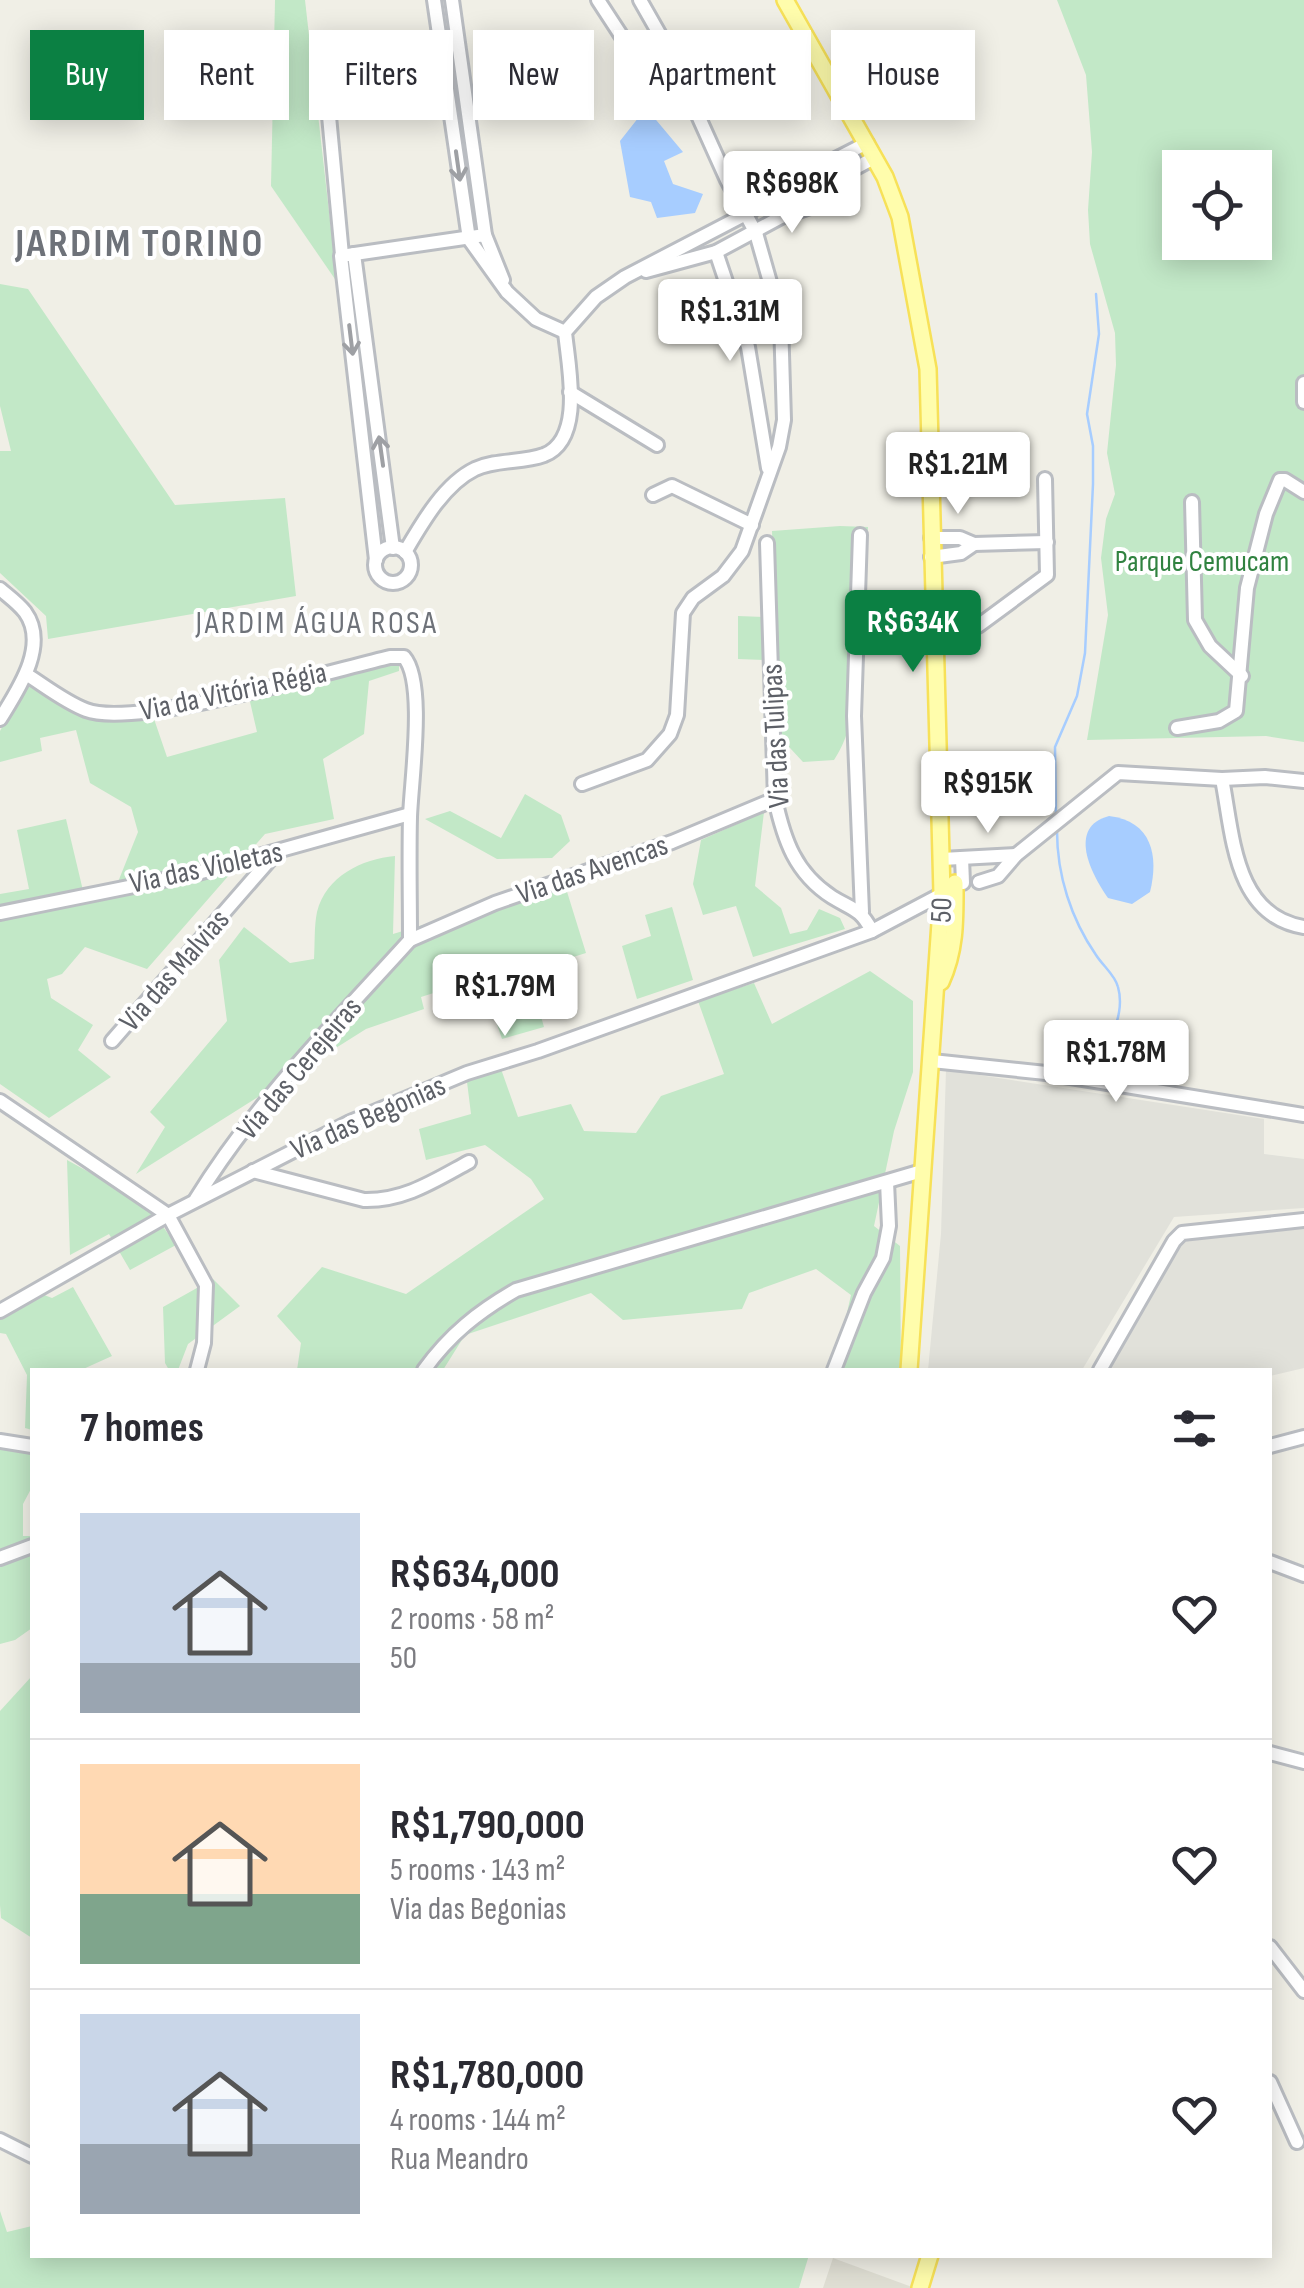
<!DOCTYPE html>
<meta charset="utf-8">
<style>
body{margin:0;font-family:"Sofia Sans Condensed",sans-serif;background:#f2f2f3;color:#2b2b33;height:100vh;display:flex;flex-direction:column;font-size:38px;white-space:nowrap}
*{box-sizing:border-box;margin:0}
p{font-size:32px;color:#7c7c81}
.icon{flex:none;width:55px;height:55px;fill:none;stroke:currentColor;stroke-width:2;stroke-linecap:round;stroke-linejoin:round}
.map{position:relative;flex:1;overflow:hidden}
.panel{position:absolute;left:30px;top:1368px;width:1242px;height:890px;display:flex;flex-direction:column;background:#fff;border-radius:0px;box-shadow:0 5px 25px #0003}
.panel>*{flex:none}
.banner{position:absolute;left:30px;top:30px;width:1245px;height:90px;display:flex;gap:20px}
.fabs{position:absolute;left:1162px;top:150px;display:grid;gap:20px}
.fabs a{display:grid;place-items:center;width:110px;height:110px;border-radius:0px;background:#fff;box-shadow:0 5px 25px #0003;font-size:50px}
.price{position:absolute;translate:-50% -85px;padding:0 22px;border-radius:10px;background:#fff;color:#222;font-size:32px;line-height:65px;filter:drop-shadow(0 2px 5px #0008)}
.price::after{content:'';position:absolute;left:50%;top:60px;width:30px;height:22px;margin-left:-15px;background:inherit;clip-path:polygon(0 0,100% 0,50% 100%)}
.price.current{background:#0b8043;color:#fff}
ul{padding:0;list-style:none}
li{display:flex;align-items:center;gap:30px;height:250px;padding:0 50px}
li+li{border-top:2px solid #e1e1e2}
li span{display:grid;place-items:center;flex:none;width:280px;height:200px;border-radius:0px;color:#555}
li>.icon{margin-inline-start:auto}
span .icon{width:120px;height:120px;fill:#fffc;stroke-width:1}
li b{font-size:42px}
h2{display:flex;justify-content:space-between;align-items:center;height:120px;padding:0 50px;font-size:42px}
.chip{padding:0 35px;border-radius:0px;background:#fff;box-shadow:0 5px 25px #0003;font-size:35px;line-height:90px}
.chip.current{background:#0b8043;color:#fff}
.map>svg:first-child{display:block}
.industrial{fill:#e1e1da}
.education{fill:#e0dfd4}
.green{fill:#c2e8c7;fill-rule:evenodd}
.water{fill:#a7cdff}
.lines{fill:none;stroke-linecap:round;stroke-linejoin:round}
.stream{stroke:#a7cdff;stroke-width:2.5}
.minor-casing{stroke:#babdc2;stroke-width:18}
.major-casing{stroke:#f7e158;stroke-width:20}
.minor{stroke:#fff;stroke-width:12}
.major{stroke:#fffdac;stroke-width:15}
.oneway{stroke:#9ea0a4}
.labels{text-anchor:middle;stroke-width:8;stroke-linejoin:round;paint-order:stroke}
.park-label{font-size:30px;fill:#308240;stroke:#fff}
.street-label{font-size:30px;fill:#5d6067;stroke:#fff}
.neighbourhood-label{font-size:32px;letter-spacing:2.5px;fill:#6e7279;stroke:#fff}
.district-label{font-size:40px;font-weight:bold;letter-spacing:2.5px;fill:#6e7279;stroke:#fff}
</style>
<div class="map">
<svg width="1304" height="2288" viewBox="0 0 1304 2288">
<rect width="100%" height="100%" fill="#f0efe6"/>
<!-- industrial -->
<g class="industrial">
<polygon points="946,1070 1264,1119 1264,1154 1304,1159 1304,1208 1174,1217 1082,1370 928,1370 941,1234"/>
<polygon points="1304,1222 1304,1368 1270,1376 1270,1370 1102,1370 1182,1234"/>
</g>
<!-- education -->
<polygon class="education" points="833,2258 912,2287 912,2288 823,2288"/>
<!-- green -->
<g class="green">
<polygon points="275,0 305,0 337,282 271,186"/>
<path d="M 1057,0 L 1304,0 L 1304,742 L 1266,736 L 1087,740 L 1108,615 L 1101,558 L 1106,519 L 1115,494 L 1107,453 L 1116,365 L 1115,333 L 1090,244 L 1088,210 L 1092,152 L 1086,75 ZM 1180,168 L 1255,168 L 1255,242 L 1180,242 Z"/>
<polygon points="0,284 28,289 175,505 285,498 296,596 48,639 46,616 0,573 0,451 11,451 0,406"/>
<path d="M 840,526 L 868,527 C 866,585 867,715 834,760 L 803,762 L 778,735 L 772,531 Z"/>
<polygon points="738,616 764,617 764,660 738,659"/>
<polygon points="399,656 399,671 369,681 364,734 323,759 334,819 265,834 147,969 85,947 62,974 47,979 51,998 93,1025 78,1050 111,1077 49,1118 0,1084 0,894 29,889 17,830 66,819 85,899 114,892 138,832 131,807 90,783 76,730 40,738 42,751 0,762 0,731 27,681 86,716 153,716 167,757 257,732 248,693"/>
<polygon points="525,794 561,815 570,841 552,858 497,859 425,819 450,811 501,838"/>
<polygon points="764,812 755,886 781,908 790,934 807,930 819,909 840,918 845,929 753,957 736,906 703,915 693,884 701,840"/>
<path d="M 395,856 L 393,934 L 564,882 L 586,953 L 528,971 L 544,1027 L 502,1039 L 481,978 L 421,997 L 424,1009 L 366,1029 L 136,1174 L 165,1127 L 150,1112 L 227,1021 L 219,960 L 244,927 L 290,963 L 314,959 C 315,944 314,926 317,912 C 326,876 362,859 395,856 Z"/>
<polygon points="672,907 693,980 637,999 622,946 651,936 645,915"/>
<polygon points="870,971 913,1001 913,1072 894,1131 874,1226 900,1246 901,1370 834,1370 851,1295 816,1269 749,1293 742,1309 623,1320 591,1293 465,1335 443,1370 297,1370 301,1343 277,1316 322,1267 406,1294 544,1199 531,1179 485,1145 426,1160 419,1129 471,1114 467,1082 501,1069 518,1117 571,1104 584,1131 636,1133 661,1096 724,1074 698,1001 754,983 772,1024"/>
<polygon points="67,1160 147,1204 176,1245 130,1270 109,1234 70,1255"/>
<polygon points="213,1279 240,1306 188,1344 178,1370 169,1370 165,1363 163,1307"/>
<polygon points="73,1287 112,1356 81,1370 32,1370 32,1430 25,1428 27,1375 6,1334 0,1333 0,1314 39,1293 52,1298"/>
<polygon points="0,1441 32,1447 32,1487 23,1504 23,1536 32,1536 32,1628 15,1640 0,1644"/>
<polygon points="32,1676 32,1938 1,1918 0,1905 0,1711"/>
<polygon points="0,2211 7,2232 32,2226 32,2255 809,2255 799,2288 0,2288"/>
</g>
<!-- water -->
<g class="water">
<polygon points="646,108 683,152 664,161 673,184 703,194 695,213 657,218 651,202 630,197 620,141"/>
<path d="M 1109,816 C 1152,821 1159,856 1150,892 L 1132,904 L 1108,898 C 1091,874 1067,827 1109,816 Z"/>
</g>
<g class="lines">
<!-- stream -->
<g class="stream">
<polyline points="1056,818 1055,747 1077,696 1085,653 1093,484 1093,446 1087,414 1099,334 1096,294"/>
<path d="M 1057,831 C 1057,875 1071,919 1096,955 C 1103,966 1115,975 1118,987 C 1124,1008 1115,1027 1109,1047"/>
</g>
<defs>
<g id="minor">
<polyline points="434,0 469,239 507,292 536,319 565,332"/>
<polyline points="452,0 485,235 503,280"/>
<polyline points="598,0 628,46 690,102"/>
<polyline points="850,113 898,62 910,65"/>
<polyline points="329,116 342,255"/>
<polyline points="716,252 748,347 768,468"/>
<polyline points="354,254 393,548"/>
<polyline points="646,271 716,252 781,217 816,205 844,174 874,158"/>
<polyline points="1304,383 1304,402"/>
<polyline points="570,392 657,445"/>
<polyline points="653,495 672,486 752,525"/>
<polyline points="1192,502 1195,620 1210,646 1242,676"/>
<polyline points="860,535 854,716 862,912"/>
<polyline points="931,538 960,538 974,544 1047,542"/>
<path d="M 767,543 L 775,799 C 784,840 795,873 832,897 C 853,910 860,908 872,931"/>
<circle cx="393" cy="565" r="18"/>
<path d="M 405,552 C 422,523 444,484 475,469 C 497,459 522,463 544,455 C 585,439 568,365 565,332 L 596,297 L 625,277 L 744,215 L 820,167 L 867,143"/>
<polyline points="931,557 961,553 974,544"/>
<polyline points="376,560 341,256 485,235"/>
<path d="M 0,589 C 8,596 18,603 25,612 C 49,645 18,690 0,719"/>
<polyline points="978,626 1047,575 1045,479"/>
<path d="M 26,674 C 45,686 65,702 86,710 C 135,729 330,671 390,657 L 404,657 C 426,682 411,782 410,817 C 409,858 410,899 410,940 C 335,1023 254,1104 196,1199"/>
<polyline points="1177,728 1219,721 1236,711 1247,588 1266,514 1280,480 1285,480 1304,492"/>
<path d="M 1222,779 C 1233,835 1234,916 1304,927"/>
<polyline points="582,784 647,760 670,734 677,715 683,613 693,598 723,576 742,551 779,447 784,420 781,321 756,233 727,180 669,51 640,0"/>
<polyline points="962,858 963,883"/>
<polyline points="942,859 1016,855"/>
<polyline points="979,882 998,876 1016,855 1118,773 1222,779 1265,777 1304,781"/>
<polyline points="0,913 198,873 410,814"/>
<polyline points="410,940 495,903 672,842 775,799"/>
<polyline points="112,1041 274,855"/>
<polyline points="932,1061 1046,1073 1304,1115"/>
<polyline points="0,1101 168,1215 206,1285 204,1343 197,1370"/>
<path d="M 253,1171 L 364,1200 C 404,1201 434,1181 469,1162"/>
<polyline points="0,1311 168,1215 350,1122 467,1073 538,1051 872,931 942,894"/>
<path d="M 424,1370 C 450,1334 478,1312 516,1290 L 922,1171"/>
<polyline points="834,1370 864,1293 883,1258 889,1226 887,1182"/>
<polyline points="1100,1370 1174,1241 1182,1233 1304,1220"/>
<polyline points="0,1441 32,1446"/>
<polyline points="1270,1446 1304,1437"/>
<polyline points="0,1558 32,1546"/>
<polyline points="1270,1562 1304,1575"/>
<polyline points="1270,1753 1304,1762"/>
<polyline points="1270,1947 1304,1991"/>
<polyline points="1270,2082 1297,2142"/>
<polyline points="0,2140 32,2156"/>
</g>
<g id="major">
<polyline points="785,0 885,177 900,217 928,369 942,894 909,1370"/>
<path d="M 941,982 C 956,949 955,919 955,883"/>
<polyline points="920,2288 930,2255"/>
</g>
</defs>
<!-- minor casing -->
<use href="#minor" class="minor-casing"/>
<!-- major casing -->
<use href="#major" class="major-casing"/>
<!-- minor -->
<use href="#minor" class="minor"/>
<!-- major -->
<use href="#major" class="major"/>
</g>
<!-- one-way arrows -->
<defs><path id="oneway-shaft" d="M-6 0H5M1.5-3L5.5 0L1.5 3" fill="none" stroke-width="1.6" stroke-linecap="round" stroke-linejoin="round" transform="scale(2.5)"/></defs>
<g class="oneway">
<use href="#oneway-shaft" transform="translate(458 166) rotate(82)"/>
<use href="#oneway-shaft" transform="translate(351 340) rotate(83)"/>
<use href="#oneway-shaft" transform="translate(381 451) rotate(-98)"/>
</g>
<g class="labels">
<!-- park labels -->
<g class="park-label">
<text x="1202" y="571">Parque Cemucam</text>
</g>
<!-- street labels -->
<g class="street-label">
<text transform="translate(233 691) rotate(-12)" y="10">Via da Vitória Régia</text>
<text transform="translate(775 736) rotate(-93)" y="10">Via das Tulipas</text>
<text transform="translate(206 867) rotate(-12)" y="10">Via das Violetas</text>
<text transform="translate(592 869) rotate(-19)" y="10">Via das Avencas</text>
<text transform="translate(941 910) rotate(-88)" y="10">50</text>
<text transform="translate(174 970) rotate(-49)" y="10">Via das Malvias</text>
<text transform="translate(299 1068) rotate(-50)" y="10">Via das Cerejeiras</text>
<text transform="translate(368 1117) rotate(-24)" y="10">Via das Begonias</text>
</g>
<!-- neighbourhood labels -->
<g class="neighbourhood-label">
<text x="317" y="633">JARDIM ÁGUA ROSA</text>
</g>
<!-- district labels -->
<g class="district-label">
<text x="140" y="256">JARDIM TORINO</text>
</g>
</g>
</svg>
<div class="fabs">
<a><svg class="icon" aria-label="locate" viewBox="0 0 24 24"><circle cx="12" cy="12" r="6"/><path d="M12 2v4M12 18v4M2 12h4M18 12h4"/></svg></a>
</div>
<b class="price" style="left:792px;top:236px">R$698K</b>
<b class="price" style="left:730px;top:364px">R$1.31M</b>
<b class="price" style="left:958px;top:517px">R$1.21M</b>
<b class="price current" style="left:913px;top:675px">R$634K</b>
<b class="price" style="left:988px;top:836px">R$915K</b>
<b class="price" style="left:505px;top:1039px">R$1.79M</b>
<b class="price" style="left:1116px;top:1105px">R$1.78M</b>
<div class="banner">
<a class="chip current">Buy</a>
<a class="chip">Rent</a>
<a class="chip">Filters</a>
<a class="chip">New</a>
<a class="chip">Apartment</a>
<a class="chip">House</a>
</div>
<section class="panel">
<h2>7 homes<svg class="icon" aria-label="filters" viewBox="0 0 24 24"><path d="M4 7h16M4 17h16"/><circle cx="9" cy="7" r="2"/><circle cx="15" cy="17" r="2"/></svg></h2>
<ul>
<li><span style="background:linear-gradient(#c9d6e8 75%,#9aa5b1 0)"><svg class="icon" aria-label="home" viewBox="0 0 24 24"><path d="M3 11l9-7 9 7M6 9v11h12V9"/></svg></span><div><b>R$634,000</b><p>2 rooms · 58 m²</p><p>50</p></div><svg class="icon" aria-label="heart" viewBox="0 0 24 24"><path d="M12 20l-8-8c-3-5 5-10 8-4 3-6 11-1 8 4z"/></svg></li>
<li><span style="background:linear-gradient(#ffd9b3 65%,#7fa58c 0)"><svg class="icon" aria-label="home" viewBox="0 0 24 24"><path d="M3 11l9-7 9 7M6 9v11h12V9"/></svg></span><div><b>R$1,790,000</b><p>5 rooms · 143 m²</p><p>Via das Begonias</p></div><svg class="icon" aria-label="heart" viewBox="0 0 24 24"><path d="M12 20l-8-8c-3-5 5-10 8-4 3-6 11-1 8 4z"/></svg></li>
<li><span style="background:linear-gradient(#c9d6e8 65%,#9aa5b1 0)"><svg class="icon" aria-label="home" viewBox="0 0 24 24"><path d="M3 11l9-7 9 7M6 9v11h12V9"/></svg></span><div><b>R$1,780,000</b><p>4 rooms · 144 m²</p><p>Rua Meandro</p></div><svg class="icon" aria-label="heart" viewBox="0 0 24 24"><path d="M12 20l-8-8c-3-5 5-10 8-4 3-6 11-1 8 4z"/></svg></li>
</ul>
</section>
</div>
